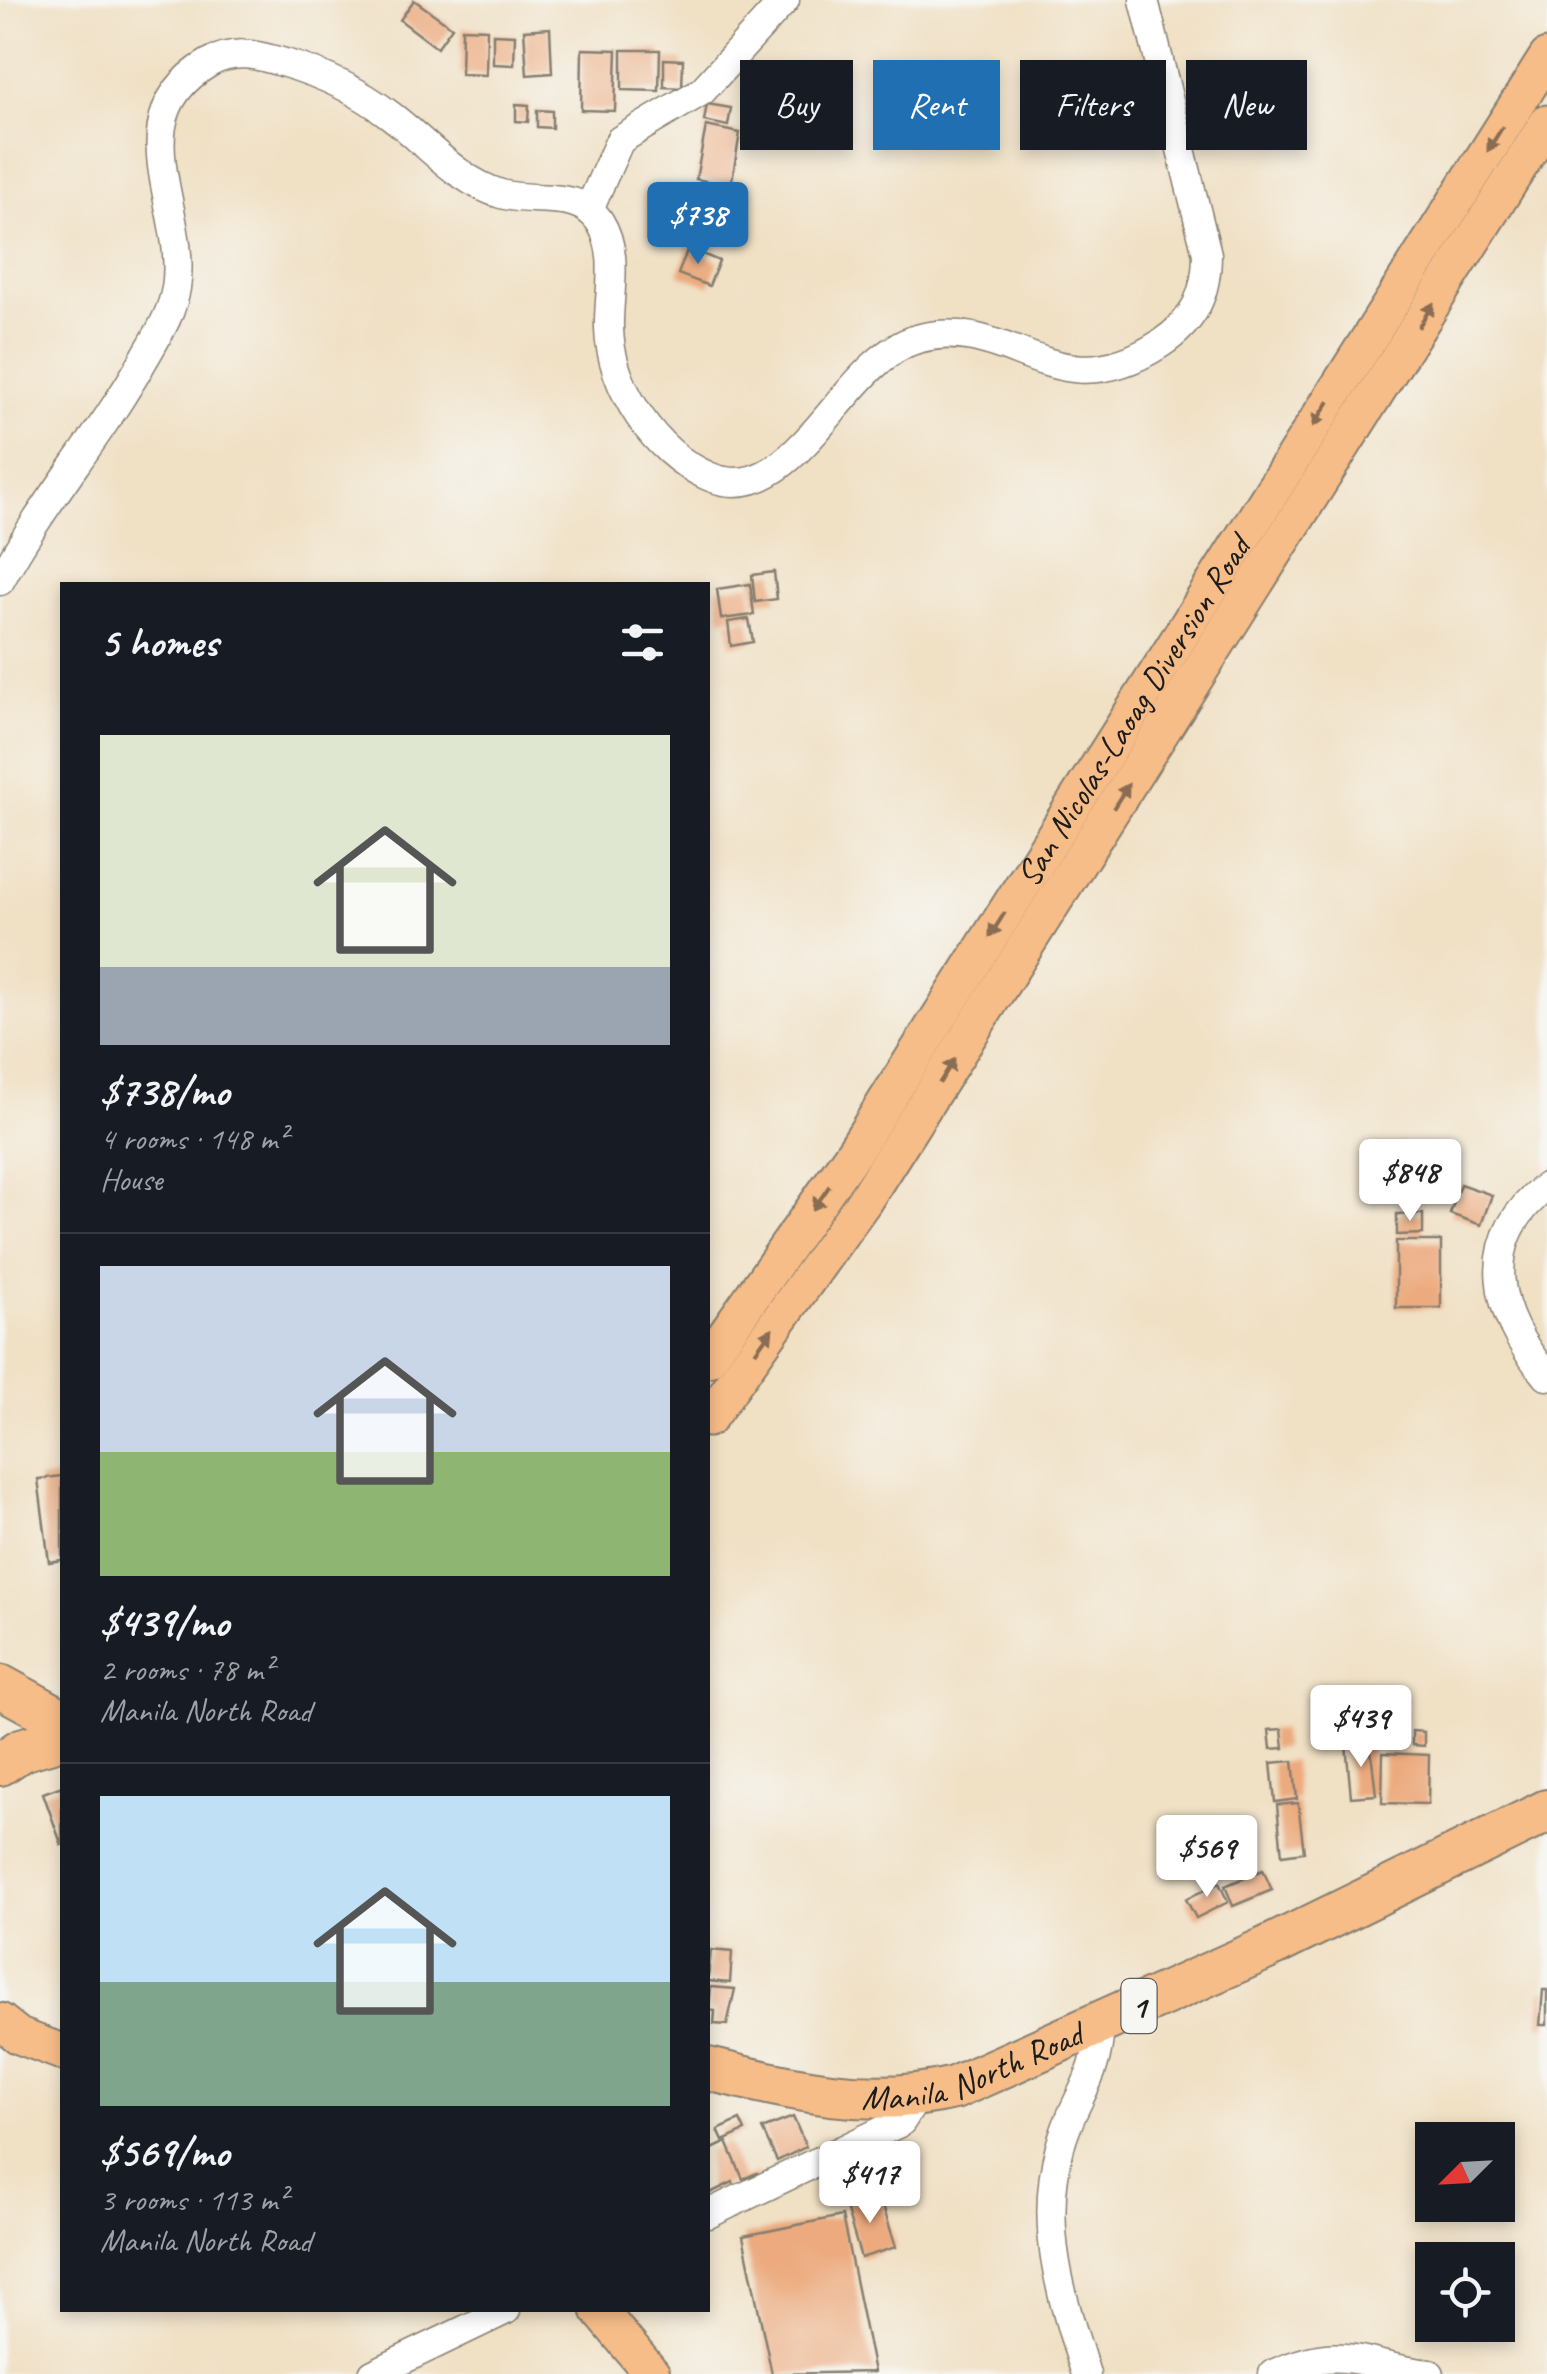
<!DOCTYPE html>
<meta charset="utf-8">
<style>
body{margin:0;font-family:Caveat,sans-serif;background:#20242c;color:#f1f3f6;height:100vh;display:flex;flex-direction:column;font-size:38px;white-space:nowrap}
*{box-sizing:border-box;margin:0}
p{font-size:32px;color:#9ea1a6}
.icon{flex:none;width:55px;height:55px;fill:none;stroke:currentColor;stroke-width:2;stroke-linecap:round;stroke-linejoin:round}
.map{position:relative;flex:1;overflow:hidden}
.details{position:absolute;left:60px;top:582px;width:650px;height:1730px;display:flex;flex-direction:column;background:#171b24;border-radius:0px;box-shadow:0 5px 15px #0003}
.details>*{flex:none}
.guide{position:absolute;left:740px;top:60px;width:655px;height:90px;display:flex;gap:20px}
.needle{width:65px;rotate:246deg}
.controls{position:absolute;left:1415px;top:2122px;display:grid;gap:20px}
.controls a{display:grid;place-items:center;width:100px;height:100px;border-radius:0px;background:#171b24;box-shadow:0 5px 15px #0003;font-size:50px}
.price{position:absolute;translate:-50% -85px;padding:0 22px;border-radius:10px;background:#fff;color:#222;font-size:32px;line-height:65px;filter:drop-shadow(0 2px 5px #0008)}
.price::after{content:'';position:absolute;left:50%;top:60px;width:30px;height:22px;margin-left:-15px;background:inherit;clip-path:polygon(0 0,100% 0,50% 100%)}
.price.current{background:#1f6fb2;color:#fff}
ul{padding:0;list-style:none}
li{display:grid;align-content:center;gap:20px;height:530px;padding:0 40px}
li+li{border-top:2px solid #363941}
li span{display:grid;place-items:center;height:310px;border-radius:0px;color:#555}
li>.icon{margin-inline-start:auto}
span .icon{width:180px;height:180px;fill:#fffc;stroke-width:1}
li b{font-size:42px}
h2{display:flex;justify-content:space-between;align-items:center;height:120px;padding:0 40px;font-size:42px}
.pill{padding:0 35px;border-radius:0px;background:#171b24;box-shadow:0 5px 15px #0003;font-size:35px;line-height:90px}
.pill.current{background:#1f6fb2;color:#fff}
.map>svg:first-child{display:block}
.building{fill:#ecaa7e}
.lines{fill:none;stroke-linecap:round;stroke-linejoin:round}
.minor-casing{stroke:#867e70;stroke-width:31}
.major-casing{stroke:#867e70;stroke-width:39}
.highway-casing{stroke:#867e70;stroke-width:46}
.minor{stroke:#fff;stroke-width:28}
.major{stroke:#f7bd88;stroke-width:35}
.highway{stroke:#f7bd88;stroke-width:42}
.oneway{fill:#8a6c52}
.labels{text-anchor:middle;stroke-width:8;stroke-linejoin:round;paint-order:stroke}
.shield{fill:#f6f6f2;stroke:#5d5d5c;stroke-width:2.5}
.shield-label{font-size:32px;font-weight:bold;fill:#1c1c1c}
.street-label{font-size:35px;fill:#1c1c1c;stroke:#f6f6f2}
</style>
<div class="map">
<svg width="1547" height="2374" viewBox="0 0 1547 2374">
<rect width="100%" height="100%" fill="#f6f6f2"/>
<filter id="ink" filterUnits="userSpaceOnUse"><feTurbulence type="fractalNoise" baseFrequency=".01" numOctaves="2"/><feDisplacementMap in="SourceGraphic" scale="20" xChannelSelector="R" yChannelSelector="G"/><feConvolveMatrix kernelMatrix="1 2 1 2 8 2 1 2 1" color-interpolation-filters="sRGB"/></filter>
<filter id="wash" filterUnits="userSpaceOnUse"><feTurbulence type="fractalNoise" baseFrequency=".0048" numOctaves="4" result="noise"/><feDisplacementMap in="SourceGraphic" scale="40" xChannelSelector="R" yChannelSelector="G"/><feGaussianBlur stdDeviation="2.25" result="paint"/><feColorMatrix in="noise" values="0 0 0 0 0 0 0 0 0 0 0 0 0 0 0 0 0 1.4 0 .05"/><feComposite in="paint" operator="in"/></filter>
<g filter="url(#wash)">
<rect width="100%" height="100%" fill="#f0e0c4"/>
<g id="blocks">
<!-- building -->
<g class="building">
<polygon points="414,0 452,27 437,48 400,20"/>
<polygon points="462,28 487,29 486,75 461,74"/>
<polygon points="550,28 552,73 527,75 524,30"/>
<polygon points="493,34 515,35 514,65 493,64"/>
<polygon points="582,49 617,50 615,111 581,110"/>
<polygon points="622,50 660,50 659,91 622,90"/>
<polygon points="664,59 683,60 682,88 664,87"/>
<polygon points="516,104 529,105 528,122 516,121"/>
<polygon points="707,104 731,108 728,126 704,121"/>
<polygon points="537,110 552,111 552,128 537,127"/>
<polygon points="706,126 740,133 731,186 696,179"/>
<polygon points="688,248 719,261 709,286 678,274"/>
<polygon points="774,572 777,599 755,602 752,575"/>
<polygon points="750,584 754,615 721,619 717,589"/>
<polygon points="749,619 753,642 731,646 728,622"/>
<polygon points="1460,1184 1492,1195 1481,1225 1450,1214"/>
<polygon points="1397,1214 1423,1214 1423,1234 1397,1235"/>
<rect x="1396" y="1241" width="45" height="67"/>
<polygon points="62,1476 62,1560 49,1562 38,1479"/>
<polygon points="1362,1705 1364,1730 1347,1732 1344,1706"/>
<polygon points="1282,1729 1284,1748 1271,1749 1269,1730"/>
<polygon points="1412,1731 1424,1732 1424,1746 1412,1745"/>
<polygon points="1370,1742 1376,1795 1351,1797 1346,1744"/>
<polygon points="1383,1753 1429,1755 1428,1804 1382,1803"/>
<polygon points="1293,1761 1297,1799 1275,1802 1271,1763"/>
<polygon points="62,1786 62,1846 43,1793"/>
<polygon points="1298,1803 1304,1852 1282,1855 1277,1805"/>
<polygon points="1263,1870 1272,1890 1233,1906 1225,1886"/>
<polygon points="1219,1883 1228,1902 1196,1918 1186,1899"/>
<polygon points="711,1950 732,1952 730,1983 708,1981"/>
<polygon points="711,1987 735,1989 727,2025 714,2024 715,2011 709,2010"/>
<polygon points="1543,1990 1547,1990 1547,2025 1540,2025"/>
<polygon points="793,2117 806,2147 777,2161 762,2129"/>
<polygon points="740,2120 745,2131 723,2141 718,2130"/>
<polygon points="727,2142 743,2179 757,2173 762,2184 739,2195 733,2182 708,2194 708,2151"/>
<polygon points="879,2193 896,2247 861,2258 845,2204"/>
<polygon points="842,2216 874,2372 772,2374 743,2236"/>
</g>
</g>
</g>
<g filter="url(#ink)">
<use href="#blocks" fill-opacity="0" stroke="#867e70" stroke-width="2.5"/>
<g class="lines">
<defs>
<g id="minor">
<polyline points="589,209 620,140 702,91 785,0"/>
<path d="M 0,581 C 42,503 101,436 144,359 C 157,336 172,314 176,288 C 189,210 115,118 209,63 C 235,48 258,55 285,63 C 322,74 359,91 390,115 C 425,141 457,181 501,194 C 534,204 578,188 600,222 C 620,254 608,293 609,328 C 610,386 654,453 708,476 C 795,514 841,360 917,339 C 1011,313 1053,413 1160,344 C 1195,321 1207,293 1207,254 L 1144,0"/>
<path d="M 1547,1186 C 1475,1241 1495,1316 1547,1376"/>
<polyline points="708,2214 901,2122 917,2097"/>
<polyline points="373,2374 506,2310"/>
<path d="M 1086,2374 C 1062,2299 1038,2226 1060,2147 C 1073,2097 1098,2082 1100,2024"/>
<path d="M 1273,2374 C 1345,2341 1359,2366 1430,2374"/>
</g>
<g id="major">
<path id="s1" d="M 708,1359 L 855,1150 L 1547,57"/>
<polyline points="708,1419 864,1201 1547,123"/>
<polyline points="0,2021 19,2036 62,2052"/>
<polyline points="599,2310 652,2374"/>
</g>
<g id="highway">
<polyline points="0,1686 62,1720"/>
<polyline points="0,1764 21,1750 62,1738"/>
<path id="s2" d="M 708,2069 C 790,2089 870,2109 954,2088 L 1265,1949 L 1547,1811"/>
</g>
</defs>
<!-- minor casing -->
<use href="#minor" class="minor-casing"/>
<!-- major casing -->
<use href="#major" class="major-casing"/>
<!-- highway casing -->
<use href="#highway" class="highway-casing"/>
<!-- minor -->
<use href="#minor" class="minor"/>
<!-- major -->
<use href="#major" class="major"/>
<!-- highway -->
<use href="#highway" class="highway"/>
</g>
<!-- one-way arrows -->
<defs><path id="oneway-solid" d="M-6-.8H1V-3.2L6.5 0L1 3.2V.8H-6Z" transform="scale(2.5)"/></defs>
<g class="oneway">
<use href="#oneway-solid" transform="translate(1495 139) rotate(122)"/>
<use href="#oneway-solid" transform="translate(1426 315) rotate(-58)"/>
<use href="#oneway-solid" transform="translate(1321 414) rotate(122)"/>
<use href="#oneway-solid" transform="translate(1121 796) rotate(-58)"/>
<use href="#oneway-solid" transform="translate(997 925) rotate(122)"/>
<use href="#oneway-solid" transform="translate(947 1071) rotate(-58)"/>
<use href="#oneway-solid" transform="translate(821 1198) rotate(125)"/>
<use href="#oneway-solid" transform="translate(764 1340) rotate(-54)"/>
</g>
</g>
<g class="labels">
<!-- shield labels -->
<rect class="shield" x="1121.5" y="1979" width="35" height="54" rx="8"/>
<g class="shield-label">
<text x="1139" y="2017">1</text>
</g>
<!-- street labels -->
<g class="street-label">
<text dy="12" stroke="none"><textPath href="#s1" startOffset="775">San Nicolas-Laoag Diversion Road</textPath></text>
<text dy="12" stroke="none"><textPath href="#s2" startOffset="272">Manila North Road</textPath></text>
</g>
</g>
</svg>
<div class="controls">
<a><svg class="needle" viewBox="-14 -14 28 28"><path d="M0-13l5 13h-10z" fill="#e53935"/><path d="M0 13l5-13h-10z" fill="#9ea1a6"/></svg></a>
<a><svg class="icon" aria-label="locate" viewBox="0 0 24 24"><circle cx="12" cy="12" r="6"/><path d="M12 2v4M12 18v4M2 12h4M18 12h4"/></svg></a>
</div>
<b class="price current" style="left:698px;top:267px">$738</b>
<b class="price" style="left:1410px;top:1224px">$848</b>
<b class="price" style="left:1361px;top:1770px">$439</b>
<b class="price" style="left:1207px;top:1900px">$569</b>
<b class="price" style="left:870px;top:2226px">$417</b>
<div class="guide">
<a class="pill">Buy</a>
<a class="pill current">Rent</a>
<a class="pill">Filters</a>
<a class="pill">New</a>
</div>
<section class="details">
<h2>5 homes<svg class="icon" aria-label="filters" viewBox="0 0 24 24"><path d="M4 7h16M4 17h16"/><circle cx="9" cy="7" r="2"/><circle cx="15" cy="17" r="2"/></svg></h2>
<ul>
<li><span style="background:linear-gradient(#dfe7d0 75%,#9aa5b1 0)"><svg class="icon" aria-label="home" viewBox="0 0 24 24"><path d="M3 11l9-7 9 7M6 9v11h12V9"/></svg></span><div><b>$738/mo</b><p>4 rooms · 148 m²</p><p>House</p></div></li>
<li><span style="background:linear-gradient(#c9d6e8 60%,#8fb573 0)"><svg class="icon" aria-label="home" viewBox="0 0 24 24"><path d="M3 11l9-7 9 7M6 9v11h12V9"/></svg></span><div><b>$439/mo</b><p>2 rooms · 78 m²</p><p>Manila North Road</p></div></li>
<li><span style="background:linear-gradient(#bfe0f5 60%,#7fa58c 0)"><svg class="icon" aria-label="home" viewBox="0 0 24 24"><path d="M3 11l9-7 9 7M6 9v11h12V9"/></svg></span><div><b>$569/mo</b><p>3 rooms · 113 m²</p><p>Manila North Road</p></div></li>
</ul>
</section>
</div>
